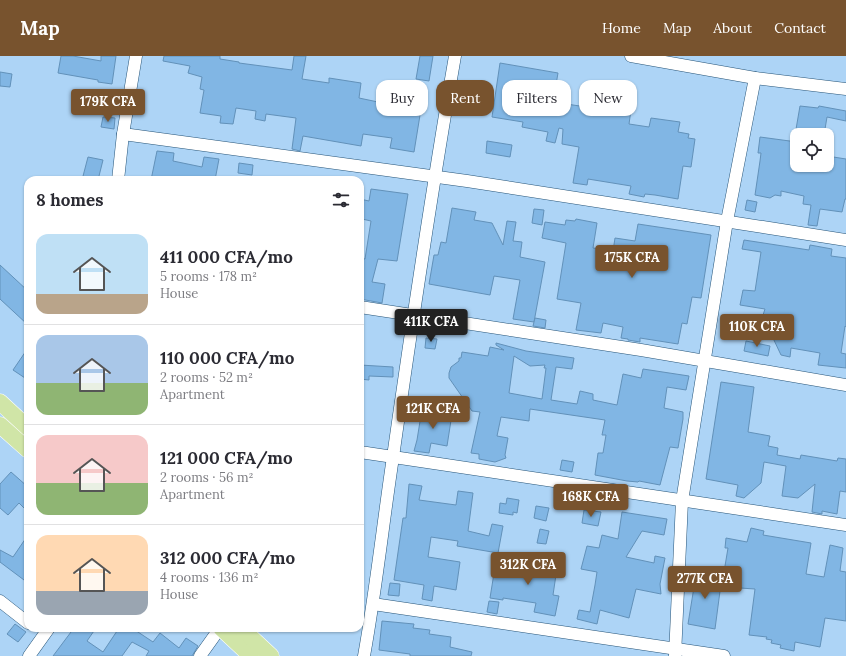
<!DOCTYPE html>
<meta charset="utf-8">
<style>
body{margin:0;font-family:Lora,serif;background:#f2f2f3;color:#2b2b33;height:100vh;display:flex;flex-direction:column;font-size:15px;white-space:nowrap}
*{box-sizing:border-box;margin:0}
p{font-size:13px;color:#7c7c81}
.icon{flex:none;width:22px;height:22px;fill:none;stroke:currentColor;stroke-width:2;stroke-linecap:round;stroke-linejoin:round}
.map{position:relative;flex:1;overflow:hidden}
.panel{position:absolute;left:24px;top:120px;width:340px;height:456px;display:flex;flex-direction:column;background:#fff;border-radius:12px;box-shadow:0 1px 3px #0004}
.panel>*{flex:none}
.guide{position:absolute;left:376px;top:24px;width:380px;height:36px;display:flex;gap:8px}
.controls{position:absolute;left:790px;top:72px;display:grid;gap:8px}
.controls a{display:grid;place-items:center;width:44px;height:44px;border-radius:8px;background:#fff;box-shadow:0 1px 3px #0004;font-size:20px}
.price{position:absolute;translate:-50% -34px;padding:0 9px;border-radius:4px;background:#78532e;color:#fff;font-size:13px;line-height:26px;filter:drop-shadow(0 1px 2px #0008)}
.price::after{content:'';position:absolute;left:50%;top:24px;width:12px;height:9px;margin-left:-6px;background:inherit;clip-path:polygon(0 0,100% 0,50% 100%)}
.price.on{background:#222;color:#fff}
ul{padding:0;list-style:none}
li{display:flex;align-items:center;gap:12px;height:100px;padding:0 12px}
li+li{border-top:1px solid #e1e1e2}
li span{display:grid;place-items:center;flex:none;width:112px;height:80px;border-radius:12px;color:#555}
li>.icon{margin-inline-start:auto}
span .icon{width:48px;height:48px;fill:#fffc;stroke-width:1}
li b{font-size:17px}
h2{display:flex;justify-content:space-between;align-items:center;height:48px;padding:0 12px;font-size:17px}
.chip{padding:0 14px;border-radius:12px;background:#fff;box-shadow:0 1px 3px #0004;font-size:14px;line-height:36px}
.chip.on{background:#78532e;color:#fff}
header{display:flex;align-items:center;gap:24px;box-sizing:border-box;height:56px;padding:0 20px;background:#78532e;color:#fff}
header strong{font-size:19px}
nav{display:flex;gap:22px;margin-inline-start:auto;font-size:14px}
.map>svg:first-child{display:block}
.building{fill:#81b6e4;stroke:#6291b9;fill-rule:evenodd}
.lines{fill:none;stroke-linecap:round;stroke-linejoin:round}
.minor-casing{stroke:#265478;stroke-width:13}
.major-casing{stroke:#fff;stroke-width:17}
.minor{stroke:#fff;stroke-width:12}
.major{stroke:#d0e5a7;stroke-width:16}
</style>
<header>
<strong>Map</strong>
<nav><a>Home</a><a>Map</a><a>About</a><a>Contact</a></nav>
</header>
<div class="map">
<svg width="846" height="600" viewBox="0 0 846 600">
<rect width="100%" height="100%" fill="#add4f6"/>
<!-- building -->
<g class="building">
<polygon points="61,0 73,0 101,5 101,0 116,0 112,28 98,26 98,24 58,17"/>
<polygon points="164,0 220,0 220,3 239,6 239,7 292,14 294,0 306,0 302,23 329,27 329,22 361,27 359,42 378,46 381,30 416,36 414,52 421,53 414,96 390,92 392,82 363,78 361,90 303,80 300,95 292,93 296,62 266,58 265,65 255,63 256,55 236,52 233,68 220,67 221,60 200,57 204,34 200,33 202,21 188,17 190,10 163,5"/>
<polygon points="420,0 433,0 429,25 416,23"/>
<polygon points="500,7 558,17 553,46 593,52 597,31 636,37 635,47 632,47 629,68 649,71 651,62 680,66 678,76 689,78 688,82 695,83 691,111 683,110 678,143 655,139 645,138 644,141 629,138 631,130 588,123 587,129 573,127 579,91 562,88 563,73 559,72 555,87 546,85 548,76 522,71 523,66 492,61"/>
<polygon points="0,16 12,18 10,31 0,30"/>
<polygon points="800,50 818,52 819,50 846,55 846,65 827,61 824,79 795,79"/>
<polygon points="103,61 115,62 114,73 101,71"/>
<polygon points="760,81 797,86 797,109 827,109 827,100 846,103 846,143 845,143 842,156 820,153 817,170 808,169 811,149 803,148 804,140 781,135 781,140 775,139 770,142 755,139 760,105 761,97 758,97"/>
<polygon points="487,85 512,89 510,101 486,97"/>
<polygon points="157,95 174,97 173,105 202,111 204,101 219,103 215,124 151,124"/>
<polygon points="88,101 103,104 98,124 82,124"/>
<polygon points="239,107 253,109 252,119 238,117"/>
<polygon points="371,133 408,138 397,205 378,203 372,226 385,228 382,247 360,243 360,202 365,203 371,165 362,163 362,157 360,157 360,143 369,145"/>
<polygon points="747,144 757,146 755,156 745,154"/>
<polygon points="452,152 476,156 474,164 492,167 503,189 507,165 516,166 513,185 522,186 520,201 545,206 534,266 513,263 520,224 494,220 490,239 429,228 434,199 438,199 441,186 446,187"/>
<polygon points="534,153 544,154 542,169 532,167"/>
<polygon points="576,163 597,167 593,192 613,195 615,182 635,185 638,168 711,179 701,242 692,241 687,268 682,267 678,288 640,282 640,286 628,284 628,283 621,282 623,271 603,267 601,277 576,274 581,247 557,243 566,187 542,182 545,166 565,169 566,164 575,165"/>
<polygon points="744,184 809,194 810,189 832,193 831,200 846,202 846,271 845,270 841,297 846,298 846,312 818,309 820,297 791,292 790,301 781,299 764,263 765,259 763,259 765,253 740,249 743,234 755,235 761,196 742,193"/>
<polygon points="0,209 28,235 28,269 0,243"/>
<polygon points="535,262 546,264 545,272 533,270"/>
<polygon points="426,282 437,283 435,293 425,292"/>
<polygon points="746,285 770,290 768,300 744,295"/>
<path d="M 496,287 L 526,295 L 574,302 L 572,313 L 556,311 L 551,344 L 577,348 L 580,335 L 593,338 L 593,344 L 617,349 L 623,318 L 641,322 L 643,313 L 689,320 L 686,334 L 667,331 L 664,352 L 683,356 L 683,363 L 678,392 L 670,391 L 660,429 L 639,425 L 638,426 L 627,425 L 595,419 L 598,397 L 603,397 L 606,379 L 602,379 L 605,364 L 530,353 L 529,365 L 501,361 L 497,380 L 508,382 L 505,399 L 506,402 L 495,406 L 479,403 L 479,398 L 471,397 L 480,356 L 472,355 L 449,322 L 449,317 L 451,311 L 459,305 L 459,302 L 461,302 L 462,296 L 488,300 L 490,291 L 504,294 L 496,289 ZM 514,300 L 530,310 L 545,309 L 544,312 L 546,312 L 542,343 L 509,337 Z"/>
<polygon points="28,292 28,324 13,314"/>
<polygon points="360,309 393,311 393,321 369,320 369,324 360,323"/>
<polygon points="721,326 754,331 748,376 770,380 768,390 778,392 777,399 800,403 801,399 837,405 838,402 846,403 846,436 840,435 837,458 822,455 822,458 812,456 815,428 798,442 782,440 786,410 764,406 761,427 744,442 736,440 738,429 706,423"/>
<polygon points="422,353 452,358 447,390 431,387 429,397 414,395 417,384"/>
<polygon points="562,404 574,406 572,416 560,414"/>
<polygon points="11,416 28,431 28,456 19,447 8,459 0,452 0,428"/>
<polygon points="409,428 422,430 419,444 456,449 458,435 473,437 468,475 489,480 492,468 503,470 498,497 457,490 458,485 431,481 428,501 460,506 456,534 434,530 432,545 422,543 424,529 394,524 403,462 406,462"/>
<polygon points="507,442 519,444 517,457 513,456 513,459 499,457 500,447 506,448"/>
<polygon points="536,450 549,452 546,465 534,462"/>
<polygon points="584,454 601,456 598,470 582,467"/>
<polygon points="622,456 667,463 664,479 642,475 626,501 654,507 655,500 665,502 660,528 661,538 636,533 629,562 600,554 597,568 577,563 579,554 590,556 595,529 597,516 581,513 587,490 599,492 602,479 618,483"/>
<polygon points="751,472 764,475 763,479 811,487 806,518 824,521 830,489 843,492 840,515 846,516 846,565 825,562 820,591 795,586 794,595 780,592 781,589 771,587 772,584 766,583 767,581 749,579 755,533 740,532 740,525 723,522 728,492 725,492 726,482 747,486"/>
<polygon points="540,473 549,475 546,488 537,487"/>
<polygon points="28,479 28,527 0,506 0,494 13,501"/>
<polygon points="519,505 557,512 553,539 559,540 555,560 534,556 536,547 503,542 503,544 490,542 495,511 518,515"/>
<polygon points="693,516 722,520 715,573 688,568 694,531 691,531"/>
<polygon points="390,527 400,528 399,540 388,539"/>
<polygon points="489,545 499,546 497,558 487,556"/>
<polygon points="382,565 414,568 413,572 430,574 429,578 451,581 450,591 472,596 471,600 410,600 410,598 379,594"/>
<polygon points="15,568 26,576 18,586 7,578"/>
<polygon points="74,572 96,572 87,585 103,596 119,572 132,572 153,586 160,577 179,592 186,582 198,590 192,600 146,600 149,595 132,586 122,600 53,600"/>
</g>
<g class="lines">
<defs>
<g id="minor">
<polyline points="631,0 755,22 846,33"/>
<polyline points="123,78 467,125 846,184"/>
<polyline points="118,124 123,78 136,0"/>
<polyline points="360,251 641,294 846,329"/>
<polyline points="360,396 846,469"/>
<polyline points="0,545 28,567"/>
<polyline points="373,548 724,600"/>
<polyline points="29,600 49,572"/>
<polyline points="200,600 220,572"/>
<path d="M 364,600 C 376,534 383,467 393,401 C 412,267 432,133 455,0"/>
<polyline points="675,600 682,445 727,165 755,22"/>
</g>
<g id="major">
<polyline points="0,346 28,372"/>
<polyline points="0,369 28,394"/>
<polyline points="221,572 251,600"/>
<polyline points="241,572 271,600"/>
</g>
</defs>
<!-- minor casing -->
<use href="#minor" class="minor-casing"/>
<!-- major casing -->
<use href="#major" class="major-casing"/>
<!-- minor -->
<use href="#minor" class="minor"/>
<!-- major -->
<use href="#major" class="major"/>
</g>
</svg>
<div class="controls">
<a><svg class="icon" aria-label="locate" viewBox="0 0 24 24"><circle cx="12" cy="12" r="6"/><path d="M12 2v4M12 18v4M2 12h4M18 12h4"/></svg></a>
</div>
<b class="price" style="left:108px;top:67px">179K CFA</b>
<b class="price" style="left:632px;top:223px">175K CFA</b>
<b class="price on" style="left:431px;top:287px">411K CFA</b>
<b class="price" style="left:757px;top:292px">110K CFA</b>
<b class="price" style="left:433px;top:374px">121K CFA</b>
<b class="price" style="left:591px;top:462px">168K CFA</b>
<b class="price" style="left:528px;top:530px">312K CFA</b>
<b class="price" style="left:705px;top:544px">277K CFA</b>
<div class="guide">
<a class="chip">Buy</a>
<a class="chip on">Rent</a>
<a class="chip">Filters</a>
<a class="chip">New</a>
</div>
<section class="panel">
<h2>8 homes<svg class="icon" aria-label="filters" viewBox="0 0 24 24"><path d="M4 7h16M4 17h16"/><circle cx="9" cy="7" r="2"/><circle cx="15" cy="17" r="2"/></svg></h2>
<ul>
<li><span style="background:linear-gradient(#bfe0f5 75%,#b9a48a 0)"><svg class="icon" aria-label="home" viewBox="0 0 24 24"><path d="M3 11l9-7 9 7M6 9v11h12V9"/></svg></span><div><b>411 000 CFA/mo</b><p>5 rooms · 178 m²</p><p>House</p></div></li>
<li><span style="background:linear-gradient(#a9c7e8 60%,#8fb573 0)"><svg class="icon" aria-label="home" viewBox="0 0 24 24"><path d="M3 11l9-7 9 7M6 9v11h12V9"/></svg></span><div><b>110 000 CFA/mo</b><p>2 rooms · 52 m²</p><p>Apartment</p></div></li>
<li><span style="background:linear-gradient(#f6c9c9 60%,#8fb573 0)"><svg class="icon" aria-label="home" viewBox="0 0 24 24"><path d="M3 11l9-7 9 7M6 9v11h12V9"/></svg></span><div><b>121 000 CFA/mo</b><p>2 rooms · 56 m²</p><p>Apartment</p></div></li>
<li><span style="background:linear-gradient(#ffd9b3 70%,#9aa5b1 0)"><svg class="icon" aria-label="home" viewBox="0 0 24 24"><path d="M3 11l9-7 9 7M6 9v11h12V9"/></svg></span><div><b>312 000 CFA/mo</b><p>4 rooms · 136 m²</p><p>House</p></div></li>
</ul>
</section>
</div>
